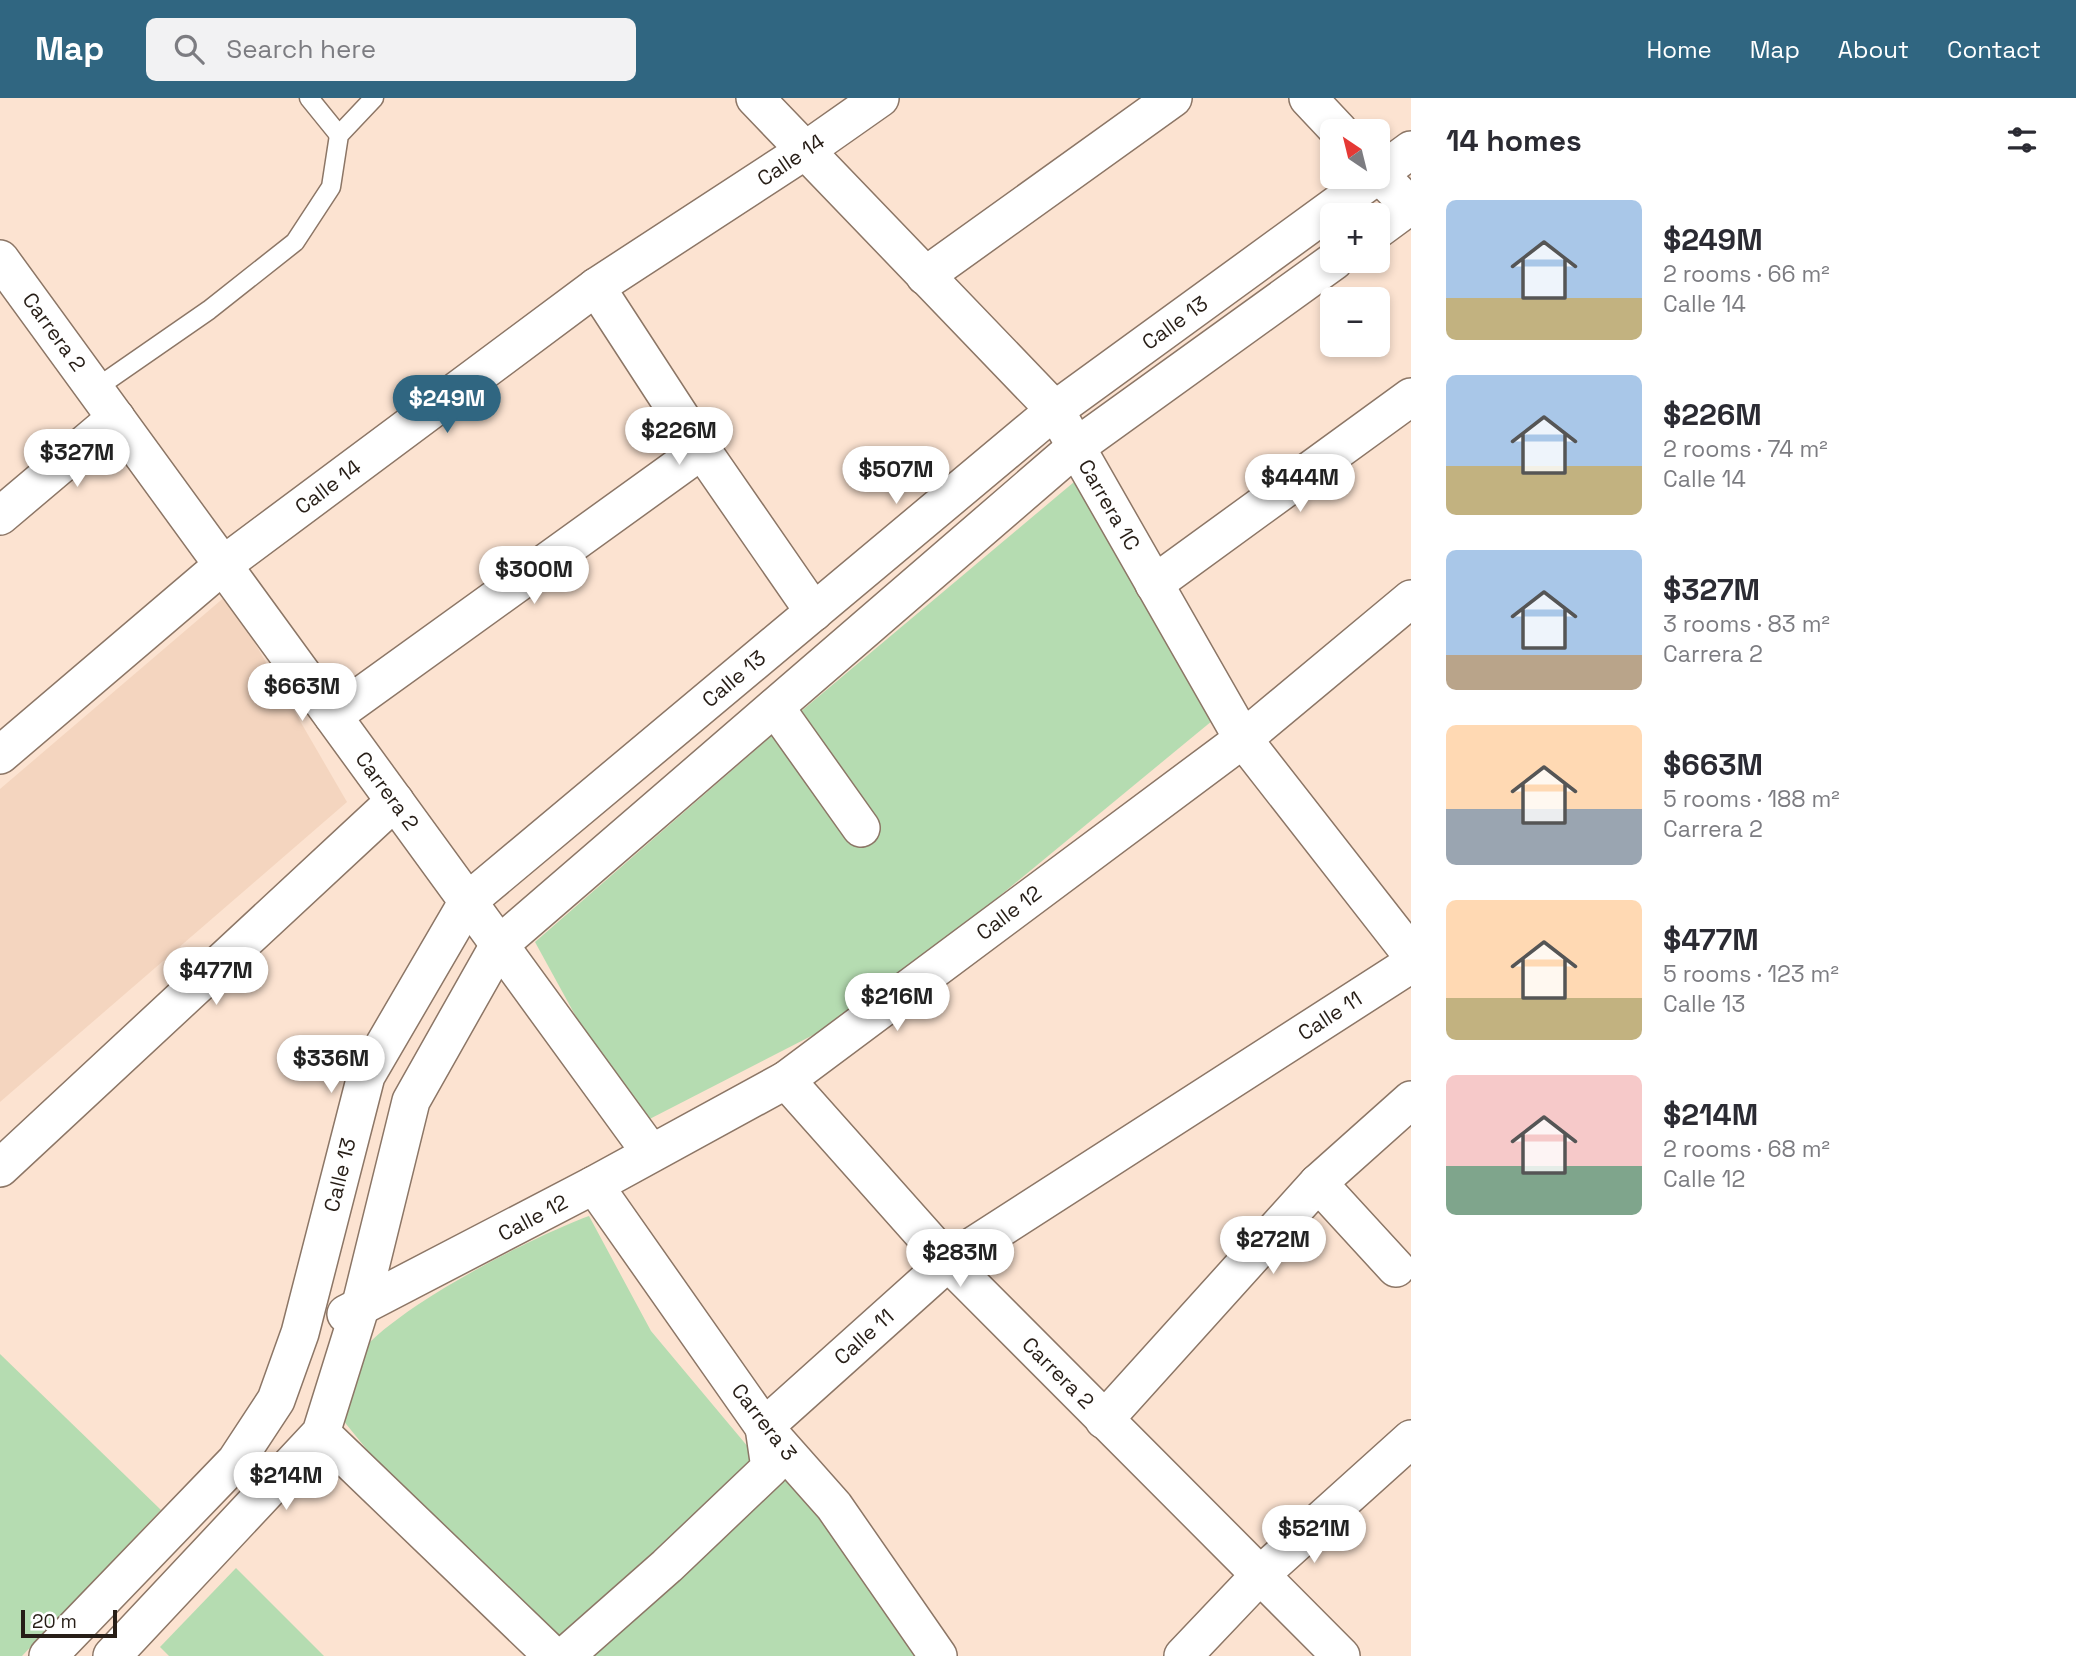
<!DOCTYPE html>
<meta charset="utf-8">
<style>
body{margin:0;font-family:"Space Grotesk",sans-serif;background:#f2f2f3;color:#2b2b33;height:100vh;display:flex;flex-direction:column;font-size:26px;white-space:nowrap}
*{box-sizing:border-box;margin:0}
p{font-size:23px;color:#7c7c81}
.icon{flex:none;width:38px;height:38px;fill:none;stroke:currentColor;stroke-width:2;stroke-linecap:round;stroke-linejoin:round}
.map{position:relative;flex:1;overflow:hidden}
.panel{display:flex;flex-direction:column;background:#fff;width:665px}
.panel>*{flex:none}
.needle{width:46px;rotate:325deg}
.tools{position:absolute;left:1320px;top:21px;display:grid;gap:14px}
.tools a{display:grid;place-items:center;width:70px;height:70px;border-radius:10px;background:#fff;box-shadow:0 4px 10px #0003;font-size:35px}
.scale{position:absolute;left:21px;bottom:18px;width:96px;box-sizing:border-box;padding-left:7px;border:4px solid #271e17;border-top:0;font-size:19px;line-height:24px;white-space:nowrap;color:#271e17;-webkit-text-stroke:5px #fff;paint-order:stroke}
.price{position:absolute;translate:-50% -60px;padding:0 16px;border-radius:24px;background:#fff;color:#222;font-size:23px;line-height:46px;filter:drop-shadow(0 2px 4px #0008)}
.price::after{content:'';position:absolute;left:50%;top:42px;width:21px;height:16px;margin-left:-10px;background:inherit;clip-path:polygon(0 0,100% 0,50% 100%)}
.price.on{background:#306681;color:#fff}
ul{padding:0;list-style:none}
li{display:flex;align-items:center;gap:21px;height:175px;padding:0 35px}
li span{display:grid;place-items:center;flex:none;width:196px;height:140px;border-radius:10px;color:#555}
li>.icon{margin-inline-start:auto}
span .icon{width:84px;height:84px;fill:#fffc;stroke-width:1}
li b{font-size:30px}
h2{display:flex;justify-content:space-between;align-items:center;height:84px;padding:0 35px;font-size:30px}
header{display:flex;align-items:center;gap:42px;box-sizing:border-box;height:98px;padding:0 35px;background:#306681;color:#fff}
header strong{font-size:33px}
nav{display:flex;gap:38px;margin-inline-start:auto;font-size:24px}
.search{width:490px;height:63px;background:#f2f2f3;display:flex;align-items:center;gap:18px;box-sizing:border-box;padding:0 24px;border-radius:10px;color:#7c7c81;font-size:26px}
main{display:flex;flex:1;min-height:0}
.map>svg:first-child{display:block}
.built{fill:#f4d5bf}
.green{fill:#b5dcb1}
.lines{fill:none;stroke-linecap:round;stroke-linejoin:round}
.lane-casing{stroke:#8c7666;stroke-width:21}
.street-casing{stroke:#8c7666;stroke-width:40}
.lane{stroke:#fff;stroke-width:18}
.street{stroke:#fff;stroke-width:37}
.labels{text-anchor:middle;stroke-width:5;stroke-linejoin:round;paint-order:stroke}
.street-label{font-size:21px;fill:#271e17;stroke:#fff}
</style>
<header>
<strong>Map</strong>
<div class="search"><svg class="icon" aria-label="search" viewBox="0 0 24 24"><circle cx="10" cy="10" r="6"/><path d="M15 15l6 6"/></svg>Search here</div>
<nav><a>Home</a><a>Map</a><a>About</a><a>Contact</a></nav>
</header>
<main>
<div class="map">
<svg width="1411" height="1558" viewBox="0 0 1411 1558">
<rect width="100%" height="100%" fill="#fce3d1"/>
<!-- built -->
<polygon class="built" points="227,497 347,704 0,1004 0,691"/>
<!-- green -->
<g class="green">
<polygon points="1074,384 1218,618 860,913 636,1028 535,844 768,641"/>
<path d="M 589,1118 L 651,1233 L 764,1368 L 626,1492 L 555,1542 L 432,1432 L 338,1316 C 342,1300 345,1279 353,1265 C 381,1215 534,1138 589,1118 Z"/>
<polygon points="0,1256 161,1412 22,1558 0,1558"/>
<polygon points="779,1366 928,1558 575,1558"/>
<polygon points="236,1470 324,1558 169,1558 160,1549"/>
</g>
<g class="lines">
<defs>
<g id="lane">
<polyline points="309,0 339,37"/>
<polyline points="95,291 209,212 295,144 331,89 339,37 374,0"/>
</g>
<g id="street">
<polyline points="755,0 1055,312 1243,641 1411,856"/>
<polyline points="1308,0 1339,33"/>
<polyline points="1377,74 1411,109"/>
<polyline points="1377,77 1411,52"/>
<polyline points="1377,132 1411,107"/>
<polyline points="0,161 651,1055"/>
<polyline points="925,178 1173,0"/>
<polyline points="596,189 702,352 814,514"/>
<polyline points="0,418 116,320"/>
<polyline points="1154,486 1411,299"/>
<polyline points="775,609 861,730"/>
<polyline points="333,618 702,352"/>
<polyline points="0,657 223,467 596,189 806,52 880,0"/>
<polyline points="786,982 948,1164 1341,1558"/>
<polyline points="0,1070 395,703"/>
<polyline points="1318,1085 1396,1170"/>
<polyline points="594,1087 764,1329 834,1408 938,1558"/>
<polyline points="346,1216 594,1087 786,982 1243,641 1411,501"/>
<polyline points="1104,1322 1318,1085 1411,1002"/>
<polyline points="321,1335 553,1558"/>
<polyline points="48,1558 236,1363 276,1302 300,1235 366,978 468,803 1055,312 1375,79"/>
<polyline points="112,1558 321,1335 360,1210 411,1003 499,847 1076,349 1334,163"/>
<polyline points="565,1558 667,1468 770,1370 764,1329 948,1164 1411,866"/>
<polyline points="1183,1558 1259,1478 1411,1341"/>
</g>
</defs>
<!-- lane casing -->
<use href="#lane" class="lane-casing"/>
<!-- street casing -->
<use href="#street" class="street-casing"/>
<!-- lane -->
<use href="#lane" class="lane"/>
<!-- street -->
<use href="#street" class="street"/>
</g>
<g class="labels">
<!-- street labels -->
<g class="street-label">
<text transform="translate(791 62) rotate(-34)" y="7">Calle 14</text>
<text transform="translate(1175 225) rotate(-36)" y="7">Calle 13</text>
<text transform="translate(54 234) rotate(54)" y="7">Carrera 2</text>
<text transform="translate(328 389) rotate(-37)" y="7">Calle 14</text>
<text transform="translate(1109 407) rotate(60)" y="7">Carrera 1C</text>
<text transform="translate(734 581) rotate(-40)" y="7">Calle 13</text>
<text transform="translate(387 693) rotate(54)" y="7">Carrera 2</text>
<text transform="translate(1009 815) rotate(-37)" y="7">Calle 12</text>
<text transform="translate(1330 918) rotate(-33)" y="7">Calle 11</text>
<text transform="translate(340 1077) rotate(-76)" y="7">Calle 13</text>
<text transform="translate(533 1120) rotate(-28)" y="7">Calle 12</text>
<text transform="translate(864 1239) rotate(-42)" y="7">Calle 11</text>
<text transform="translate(1058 1275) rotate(45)" y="7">Carrera 2</text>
<text transform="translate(764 1324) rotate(52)" y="7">Carrera 3</text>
</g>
</g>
</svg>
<div class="tools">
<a><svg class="needle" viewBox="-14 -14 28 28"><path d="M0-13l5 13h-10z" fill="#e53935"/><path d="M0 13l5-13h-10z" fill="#7c7c81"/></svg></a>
<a>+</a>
<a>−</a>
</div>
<div class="scale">20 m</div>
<b class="price on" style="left:447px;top:337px">$249M</b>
<b class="price" style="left:679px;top:369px">$226M</b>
<b class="price" style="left:77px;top:391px">$327M</b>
<b class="price" style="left:896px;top:408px">$507M</b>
<b class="price" style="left:1300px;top:416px">$444M</b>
<b class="price" style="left:534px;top:508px">$300M</b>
<b class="price" style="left:302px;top:625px">$663M</b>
<b class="price" style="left:216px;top:909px">$477M</b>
<b class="price" style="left:897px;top:935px">$216M</b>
<b class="price" style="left:331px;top:997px">$336M</b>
<b class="price" style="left:1273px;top:1178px">$272M</b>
<b class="price" style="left:960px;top:1191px">$283M</b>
<b class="price" style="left:286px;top:1414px">$214M</b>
<b class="price" style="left:1314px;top:1467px">$521M</b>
</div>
<section class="panel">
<h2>14 homes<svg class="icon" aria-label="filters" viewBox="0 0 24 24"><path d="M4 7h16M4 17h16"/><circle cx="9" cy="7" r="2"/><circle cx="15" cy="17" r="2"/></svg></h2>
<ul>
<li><span style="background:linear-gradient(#a9c7e8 70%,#c2b280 0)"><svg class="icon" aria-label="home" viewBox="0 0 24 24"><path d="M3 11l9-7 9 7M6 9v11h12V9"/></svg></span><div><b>$249M</b><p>2 rooms · 66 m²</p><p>Calle 14</p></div></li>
<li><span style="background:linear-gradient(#a9c7e8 65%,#c2b280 0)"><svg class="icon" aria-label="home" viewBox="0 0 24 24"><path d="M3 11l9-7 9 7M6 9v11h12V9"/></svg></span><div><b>$226M</b><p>2 rooms · 74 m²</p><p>Calle 14</p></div></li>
<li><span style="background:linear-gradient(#a9c7e8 75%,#b9a48a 0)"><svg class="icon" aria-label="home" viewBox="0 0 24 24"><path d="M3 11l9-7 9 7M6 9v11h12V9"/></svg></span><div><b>$327M</b><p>3 rooms · 83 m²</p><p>Carrera 2</p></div></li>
<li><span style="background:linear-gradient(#ffd9b3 60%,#9aa5b1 0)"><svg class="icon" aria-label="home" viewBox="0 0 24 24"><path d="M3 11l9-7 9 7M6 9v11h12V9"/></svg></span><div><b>$663M</b><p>5 rooms · 188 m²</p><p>Carrera 2</p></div></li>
<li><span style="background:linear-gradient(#ffd9b3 70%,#c2b280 0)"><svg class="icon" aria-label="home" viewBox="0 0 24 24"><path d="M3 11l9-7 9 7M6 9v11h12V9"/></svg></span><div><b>$477M</b><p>5 rooms · 123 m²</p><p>Calle 13</p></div></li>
<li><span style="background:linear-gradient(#f6c9c9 65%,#7fa58c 0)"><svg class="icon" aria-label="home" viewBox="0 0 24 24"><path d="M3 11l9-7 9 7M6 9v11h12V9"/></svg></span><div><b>$214M</b><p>2 rooms · 68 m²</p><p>Calle 12</p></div></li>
</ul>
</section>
</main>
